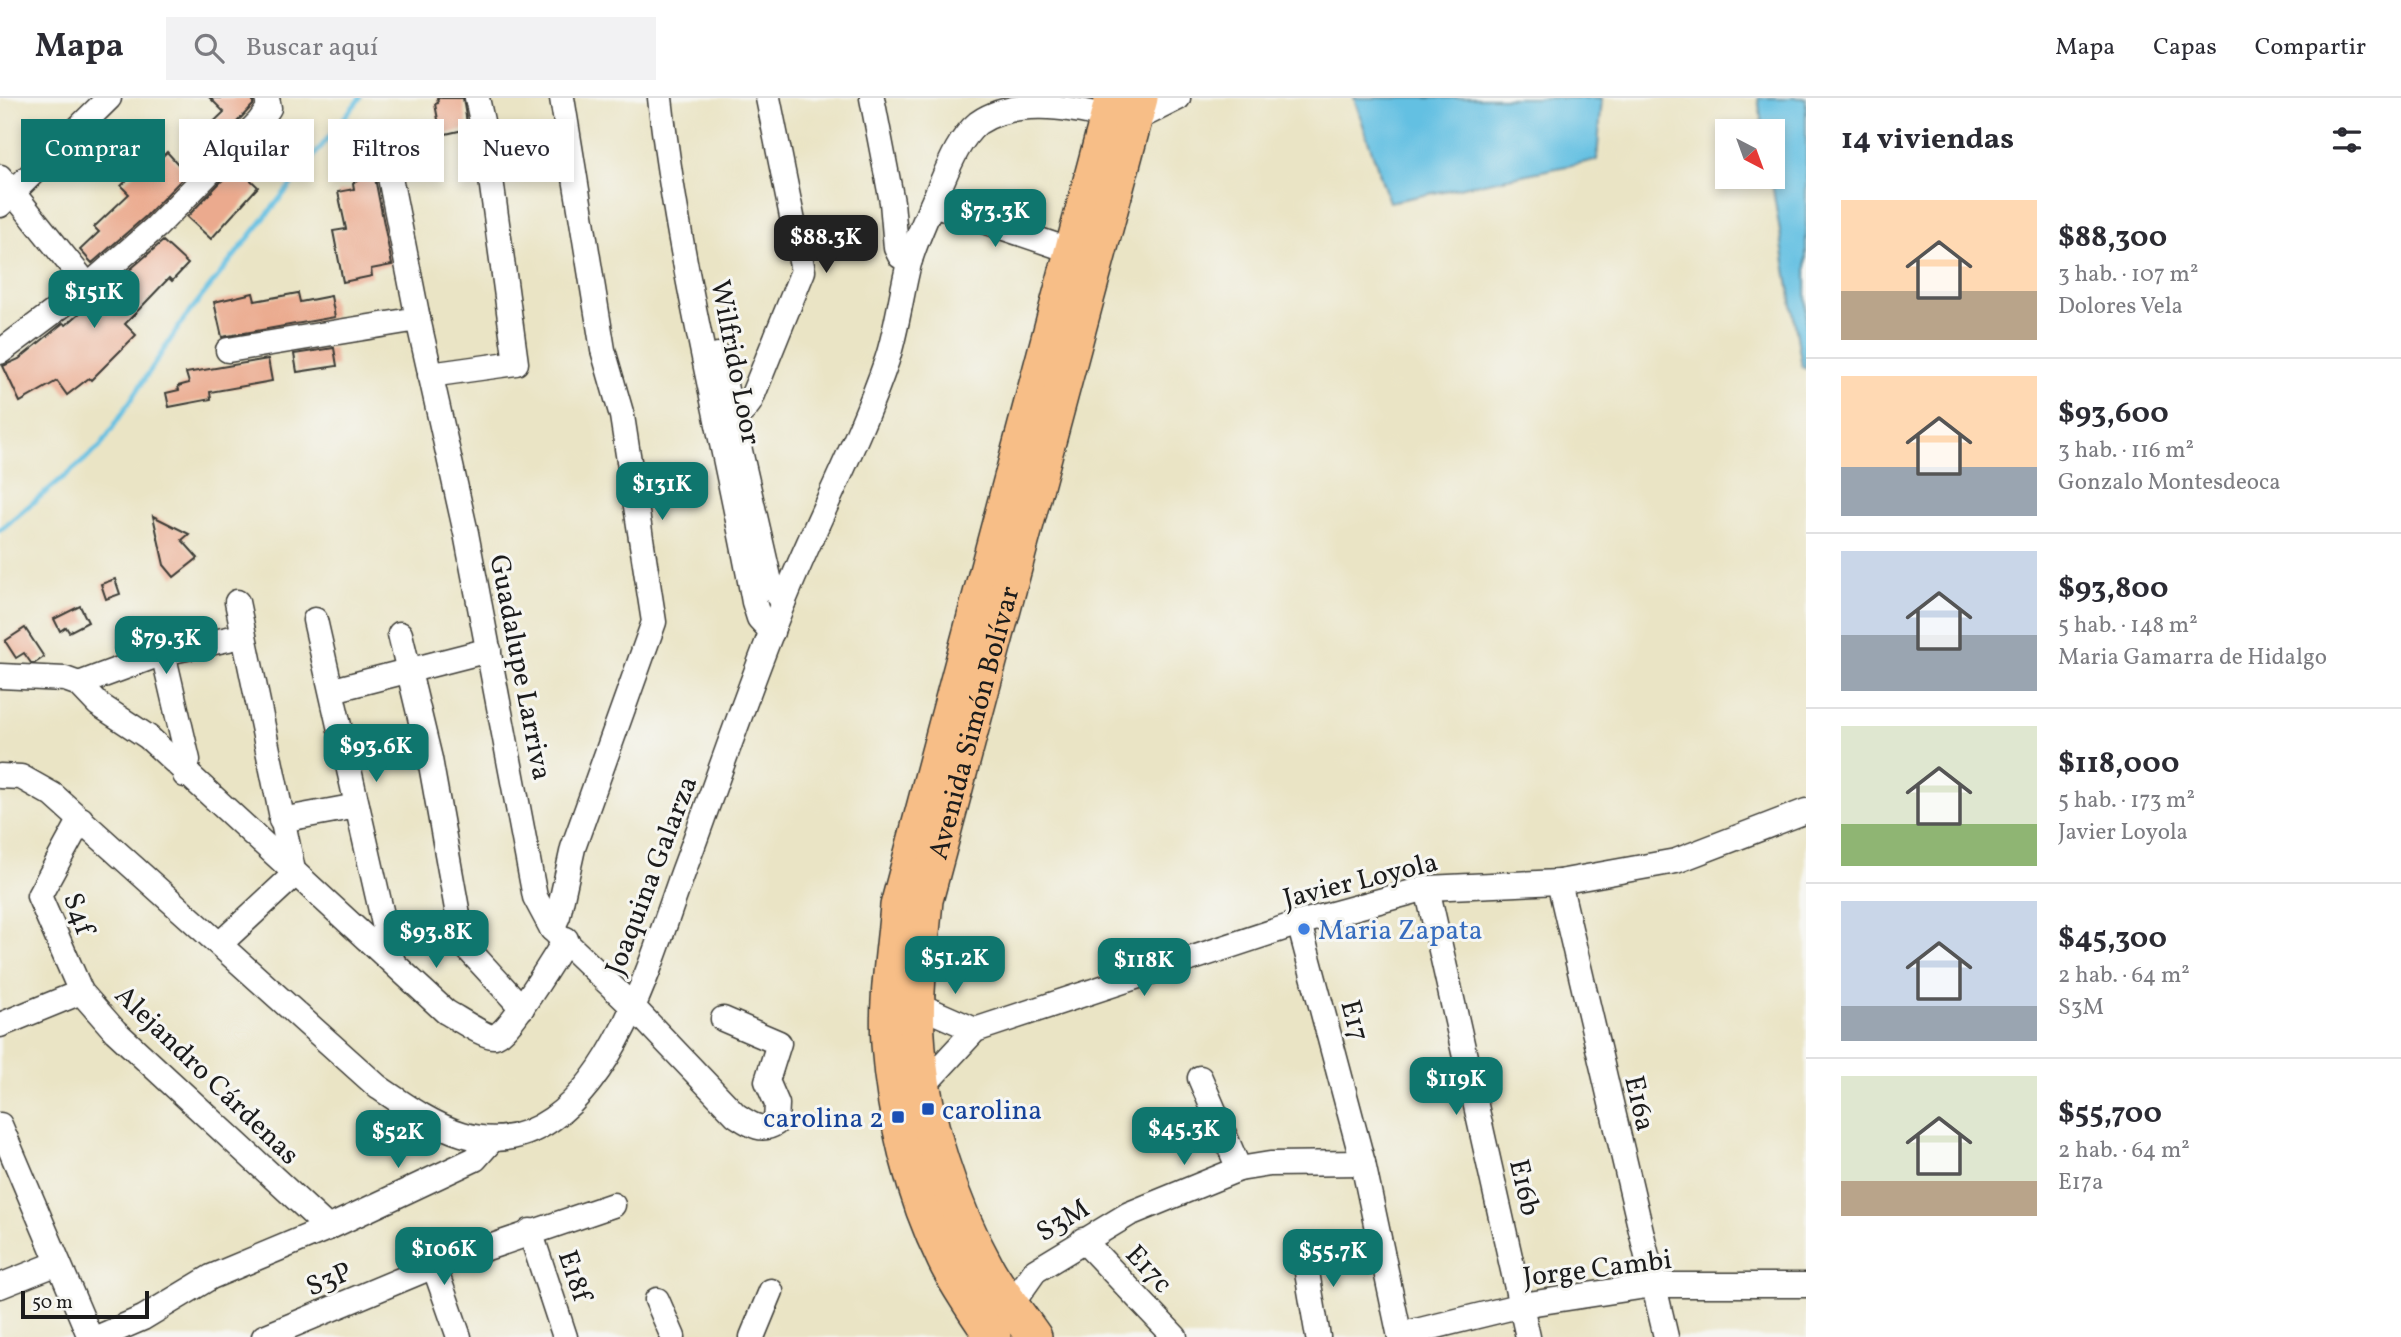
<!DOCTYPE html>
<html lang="es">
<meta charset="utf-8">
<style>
body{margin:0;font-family:Vollkorn,serif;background:#f2f2f3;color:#2b2b33;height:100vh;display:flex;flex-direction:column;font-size:26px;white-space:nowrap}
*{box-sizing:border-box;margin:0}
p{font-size:23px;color:#7c7c81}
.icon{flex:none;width:38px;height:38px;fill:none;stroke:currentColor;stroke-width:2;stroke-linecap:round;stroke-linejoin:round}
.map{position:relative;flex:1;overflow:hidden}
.side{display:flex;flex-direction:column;background:#fff;width:595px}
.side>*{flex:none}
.top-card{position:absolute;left:21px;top:21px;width:665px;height:63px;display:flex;gap:14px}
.needle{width:46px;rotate:139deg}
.buttons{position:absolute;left:1715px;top:21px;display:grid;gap:14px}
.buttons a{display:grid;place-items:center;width:70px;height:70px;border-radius:0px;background:#fff;box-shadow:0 4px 10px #0003;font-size:35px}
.scale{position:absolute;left:21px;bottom:18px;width:128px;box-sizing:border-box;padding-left:7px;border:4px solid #1c1c1c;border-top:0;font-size:19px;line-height:24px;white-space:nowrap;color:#1c1c1c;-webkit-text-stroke:5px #f6f6f2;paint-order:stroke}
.price{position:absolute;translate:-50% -60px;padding:0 16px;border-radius:14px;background:#0f766e;color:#fff;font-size:23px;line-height:46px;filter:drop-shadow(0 2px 4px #0008)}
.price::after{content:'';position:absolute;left:50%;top:42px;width:21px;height:16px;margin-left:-10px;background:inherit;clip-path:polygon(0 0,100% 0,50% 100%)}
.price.on{background:#222;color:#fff}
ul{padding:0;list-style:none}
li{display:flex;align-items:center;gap:21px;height:175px;padding:0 35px}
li+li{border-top:2px solid #e1e1e2}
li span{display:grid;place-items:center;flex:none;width:196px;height:140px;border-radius:0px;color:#555}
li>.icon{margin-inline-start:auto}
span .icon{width:84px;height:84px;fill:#fffc;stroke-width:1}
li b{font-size:30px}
h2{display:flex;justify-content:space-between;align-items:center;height:84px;padding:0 35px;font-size:30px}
.tag{padding:0 24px;border-radius:0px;background:#fff;box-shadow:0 4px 10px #0003;font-size:24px;line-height:63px}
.tag.on{background:#0f766e;color:#fff}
header{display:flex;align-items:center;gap:42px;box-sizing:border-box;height:98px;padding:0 35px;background:#fff;border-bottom:2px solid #e1e1e2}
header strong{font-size:33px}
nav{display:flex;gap:38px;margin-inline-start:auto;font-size:24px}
.search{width:490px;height:63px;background:#f2f2f3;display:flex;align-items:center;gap:18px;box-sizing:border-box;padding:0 24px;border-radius:0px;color:#7c7c81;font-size:26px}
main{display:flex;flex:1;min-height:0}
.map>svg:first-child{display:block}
.water{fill:#64c0e2;stroke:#406e7f;stroke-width:2}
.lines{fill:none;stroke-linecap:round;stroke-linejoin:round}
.stream{stroke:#64c0e2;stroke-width:5}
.building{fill:#ebaa8e}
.minor-casing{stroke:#3b3a35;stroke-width:27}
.highway-casing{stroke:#3b3a35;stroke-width:38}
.minor{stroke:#fff;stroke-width:24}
.highway{stroke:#f7be87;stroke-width:35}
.shop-dot{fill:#3f7fe0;stroke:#f6f6f2;stroke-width:2.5}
.transit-dot{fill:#1a4fb4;stroke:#f6f6f2;stroke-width:2.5}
.labels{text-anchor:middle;stroke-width:6;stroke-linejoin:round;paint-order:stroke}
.street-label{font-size:28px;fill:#1c1c1c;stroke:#f6f6f2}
.shop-label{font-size:28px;fill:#366cbe;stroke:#f6f6f2;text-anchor:start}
.transit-label{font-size:28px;fill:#164399;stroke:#f6f6f2;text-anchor:start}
</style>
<header>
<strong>Mapa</strong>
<div class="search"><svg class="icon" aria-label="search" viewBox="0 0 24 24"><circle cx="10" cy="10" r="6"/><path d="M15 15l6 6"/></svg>Buscar aquí</div>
<nav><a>Mapa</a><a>Capas</a><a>Compartir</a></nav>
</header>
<main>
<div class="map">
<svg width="1806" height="1239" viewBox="0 0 1806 1239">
<rect width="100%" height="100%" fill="#f6f6f2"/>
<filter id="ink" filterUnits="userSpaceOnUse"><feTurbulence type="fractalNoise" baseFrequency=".0143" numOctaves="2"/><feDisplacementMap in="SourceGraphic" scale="14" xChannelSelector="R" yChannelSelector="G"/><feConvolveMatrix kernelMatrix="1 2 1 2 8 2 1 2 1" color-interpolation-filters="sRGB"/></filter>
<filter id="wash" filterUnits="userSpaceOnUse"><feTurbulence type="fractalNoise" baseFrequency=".00686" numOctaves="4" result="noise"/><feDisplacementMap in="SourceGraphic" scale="28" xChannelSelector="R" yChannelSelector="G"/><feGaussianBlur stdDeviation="1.57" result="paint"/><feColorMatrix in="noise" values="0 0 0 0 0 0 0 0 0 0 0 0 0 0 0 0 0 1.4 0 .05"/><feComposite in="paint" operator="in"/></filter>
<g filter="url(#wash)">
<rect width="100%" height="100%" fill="#eae4c5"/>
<!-- water -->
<g class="water">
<polygon points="1354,0 1602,0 1597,62 1389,104"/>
<polygon points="1758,0 1806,0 1806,271 1802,269 1771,79 1773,33 1763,33"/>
</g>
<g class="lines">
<!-- stream -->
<polyline class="stream" points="0,432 100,349 184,221 360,0"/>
</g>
<g id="blocks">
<!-- building -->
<g class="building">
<polygon points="210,0 253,0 253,7 206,57 188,38 195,31 201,36 224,14"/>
<polygon points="437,0 463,0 468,31 441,37 435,6 438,5"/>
<polygon points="167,54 187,76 146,118 92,165 80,152 99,134 94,129 129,96 121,88 139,70 145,75"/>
<polygon points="236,68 258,89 211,141 187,119"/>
<polygon points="370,72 371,76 374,75 392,167 371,171 372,178 343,184 333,133 346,131 338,94 354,91 353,85"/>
<polygon points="163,143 188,166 172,183 169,180 125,226 136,237 91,282 89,280 67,297 57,283 20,304 3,268 19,261 63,225 66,227"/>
<polygon points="253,195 255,203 298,195 300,204 331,198 335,219 222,239 214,204"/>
<polygon points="334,250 337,268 297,274 294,256"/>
<polygon points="268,261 272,283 210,294 211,301 169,309 166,295 179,292 178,288 189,285 186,275"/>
<polygon points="153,418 189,436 182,442 198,460 174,479 164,467"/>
<polygon points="115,481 120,496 106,501 101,486"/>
<polygon points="80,508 88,524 69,534 66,529 60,533 54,521"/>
<polygon points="25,530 44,559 35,565 31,565 24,555 16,560 5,543"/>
</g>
</g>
</g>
<g filter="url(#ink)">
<use href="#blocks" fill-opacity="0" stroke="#3b3a35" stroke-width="2"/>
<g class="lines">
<defs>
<g id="minor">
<path d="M 660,0 C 679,170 723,336 754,504 L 759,520 L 772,534"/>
<polyline points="872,0 892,104 896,150 900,158 910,162"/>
<polyline points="1134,22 1178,0"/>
<path d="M 386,59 L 418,221 L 466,435 L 535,799 L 552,831 L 632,908 L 736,1017 C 750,1026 761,1035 776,1025 L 777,1006 L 767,983 L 779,945 L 723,921"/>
<polyline points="0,79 88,188"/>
<polyline points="933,106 1072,153"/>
<polyline points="0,107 109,0"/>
<polyline points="228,252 418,221"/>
<polyline points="0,254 88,188 156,129 259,24 269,10 267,0"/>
<polyline points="718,257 771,488 783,505"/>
<polyline points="430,277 516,265 485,37 477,0"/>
<polyline points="734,316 744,312 750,304 803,173 768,0"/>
<polyline points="237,504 294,777"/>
<polyline points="315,522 392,861"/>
<polyline points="400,536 430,661 462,839 468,851 522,910"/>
<polyline points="163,555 188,662 185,677"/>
<polyline points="0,578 65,581 79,586 163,555 242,538"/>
<path d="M 79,586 L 98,606 L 148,639 L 446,914 C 456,919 486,940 495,938 C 508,937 557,855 566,841"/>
<polyline points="333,592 489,552"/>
<path d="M 0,678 L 21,679 L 53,697 L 378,989 C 432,1026 488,1066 552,1021 C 623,971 655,851 684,772 C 717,683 747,593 783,505 C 816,423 858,346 887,262 C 897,231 901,197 909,165 C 917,138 930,112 941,86 C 950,65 960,40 978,25 C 1014,0 1068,9 1109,19"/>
<polyline points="81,721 39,798 81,894 115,933 328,1130"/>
<polyline points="281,722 357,708"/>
<polyline points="1559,784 1666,1239"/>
<polyline points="1427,790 1528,1239"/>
<polyline points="1299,825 1363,1065 1400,1239"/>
<polyline points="552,831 558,818 573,750 654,524 622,318 603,252 562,0"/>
<polyline points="221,845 294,777"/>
<polyline points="916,906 975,932"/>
<polyline points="0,927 81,894"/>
<polyline points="1200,980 1239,1071"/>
<polyline points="923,988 975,932 1299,825 1427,790 1559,784 1676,763 1806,713"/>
<polyline points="0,1027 90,1239"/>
<polyline points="530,1133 565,1239"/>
<polyline points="1083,1142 1175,1239"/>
<polyline points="1303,1151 1318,1239"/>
<polyline points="434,1168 459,1239"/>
<polyline points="0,1188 58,1165"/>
<polyline points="657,1202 673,1239"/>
<polyline points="1011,1207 1035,1173 1129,1116 1239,1071 1270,1066 1363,1065"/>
<polyline points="1400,1237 1522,1207 1653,1187 1806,1187"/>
<polyline points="99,1239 143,1220 211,1179 328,1130 475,1061 491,1043"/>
<polyline points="264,1239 434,1168 613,1107"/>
<polyline points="752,1239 771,1193"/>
</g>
<g id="highway">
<path d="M 993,1239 C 976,1214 958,1189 945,1162 C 913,1097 894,1019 889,946 C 886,900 894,854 898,808 L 1113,0"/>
<path id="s1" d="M 1034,1239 C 1018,1216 999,1193 986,1169 C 951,1106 924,1023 918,951 C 913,901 921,851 925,802 L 1140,0"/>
</g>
</defs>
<!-- minor casing -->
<use href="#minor" class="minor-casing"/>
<!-- highway casing -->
<use href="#highway" class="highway-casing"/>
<!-- minor -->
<use href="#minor" class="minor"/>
<!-- highway -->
<use href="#highway" class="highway"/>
</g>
</g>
<!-- markers -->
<circle class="shop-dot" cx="1304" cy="831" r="7"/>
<g class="transit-dot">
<rect x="921" y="1004" width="14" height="14" rx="3.5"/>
<rect x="891" y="1012" width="14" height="14" rx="3.5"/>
</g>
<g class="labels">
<!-- street labels -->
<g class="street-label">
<text transform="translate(737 264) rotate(79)" y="10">Wilfrido Loor</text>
<text transform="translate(522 569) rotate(79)" y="10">Guadalupe Larriva</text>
<text dy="10" stroke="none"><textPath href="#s1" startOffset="648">Avenida Simón Bolívar</textPath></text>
<text transform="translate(650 777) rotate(-69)" y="10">Joaquina Galarza</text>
<text transform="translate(1360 781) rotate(-14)" y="10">Javier Loyola</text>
<text transform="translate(80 815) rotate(70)" y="10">S4f</text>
<text transform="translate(1356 922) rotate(75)" y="10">E17</text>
<text transform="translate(208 976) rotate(44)" y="10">Alejandro Cárdenas</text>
<text transform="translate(1641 1005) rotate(77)" y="10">E16a</text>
<text transform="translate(1526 1089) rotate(77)" y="10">E16b</text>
<text transform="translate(1062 1121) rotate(-31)" y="10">S3M</text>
<text transform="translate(1597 1169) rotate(-7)" y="10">Jorge Cambi</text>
<text transform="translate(1150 1170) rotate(47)" y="10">E17c</text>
<text transform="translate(576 1177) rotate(71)" y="10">E18f</text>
<text transform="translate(328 1180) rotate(-23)" y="10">S3P</text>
</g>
<!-- shop labels -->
<g class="shop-label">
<text x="1318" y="841">Maria Zapata</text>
</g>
<!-- transit labels -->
<g class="transit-label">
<text x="942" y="1021">carolina</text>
<text x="884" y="1029" text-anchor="end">carolina 2</text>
</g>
</g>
</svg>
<div class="buttons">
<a><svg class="needle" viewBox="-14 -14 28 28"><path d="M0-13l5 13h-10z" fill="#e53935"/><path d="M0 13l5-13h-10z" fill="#7c7c81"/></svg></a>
</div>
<div class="scale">50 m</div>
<b class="price" style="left:995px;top:151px">$73.3K</b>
<b class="price on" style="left:826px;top:177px">$88.3K</b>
<b class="price" style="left:94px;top:232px">$151K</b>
<b class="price" style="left:662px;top:424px">$131K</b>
<b class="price" style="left:166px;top:578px">$79.3K</b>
<b class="price" style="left:376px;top:686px">$93.6K</b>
<b class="price" style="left:436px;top:872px">$93.8K</b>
<b class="price" style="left:955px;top:898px">$51.2K</b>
<b class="price" style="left:1144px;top:900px">$118K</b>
<b class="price" style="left:1456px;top:1019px">$119K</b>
<b class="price" style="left:1184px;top:1069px">$45.3K</b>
<b class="price" style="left:398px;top:1072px">$52K</b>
<b class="price" style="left:444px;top:1189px">$106K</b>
<b class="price" style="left:1333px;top:1191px">$55.7K</b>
<div class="top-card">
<a class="tag on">Comprar</a>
<a class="tag">Alquilar</a>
<a class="tag">Filtros</a>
<a class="tag">Nuevo</a>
</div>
</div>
<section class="side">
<h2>14 viviendas<svg class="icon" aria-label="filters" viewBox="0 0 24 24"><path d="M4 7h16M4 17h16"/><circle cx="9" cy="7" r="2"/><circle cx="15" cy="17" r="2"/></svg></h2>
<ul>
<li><span style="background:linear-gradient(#ffd9b3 65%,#b9a48a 0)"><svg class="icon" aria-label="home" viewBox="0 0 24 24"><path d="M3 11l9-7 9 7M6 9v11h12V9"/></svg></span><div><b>$88,300</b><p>3 hab. · 107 m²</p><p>Dolores Vela</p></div></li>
<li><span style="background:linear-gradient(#ffd9b3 65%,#9aa5b1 0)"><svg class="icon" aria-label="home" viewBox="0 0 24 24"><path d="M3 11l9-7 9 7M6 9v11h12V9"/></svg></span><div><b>$93,600</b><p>3 hab. · 116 m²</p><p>Gonzalo Montesdeoca</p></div></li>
<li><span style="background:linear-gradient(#c9d6e8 60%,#9aa5b1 0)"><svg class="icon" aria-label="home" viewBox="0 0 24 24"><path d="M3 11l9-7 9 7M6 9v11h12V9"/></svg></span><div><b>$93,800</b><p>5 hab. · 148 m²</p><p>Maria Gamarra de Hidalgo</p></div></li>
<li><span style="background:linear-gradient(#dfe7d0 70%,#8fb573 0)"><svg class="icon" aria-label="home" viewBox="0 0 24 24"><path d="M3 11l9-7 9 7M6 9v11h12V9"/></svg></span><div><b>$118,000</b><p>5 hab. · 173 m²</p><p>Javier Loyola</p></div></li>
<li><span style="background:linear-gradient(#c9d6e8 75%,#9aa5b1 0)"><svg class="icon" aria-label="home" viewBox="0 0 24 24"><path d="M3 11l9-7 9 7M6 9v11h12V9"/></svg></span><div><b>$45,300</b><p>2 hab. · 64 m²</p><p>S3M</p></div></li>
<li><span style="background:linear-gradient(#dfe7d0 75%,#b9a48a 0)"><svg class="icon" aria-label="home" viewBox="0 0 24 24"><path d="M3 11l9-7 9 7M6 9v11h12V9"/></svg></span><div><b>$55,700</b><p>2 hab. · 64 m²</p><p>E17a</p></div></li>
</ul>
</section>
</main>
